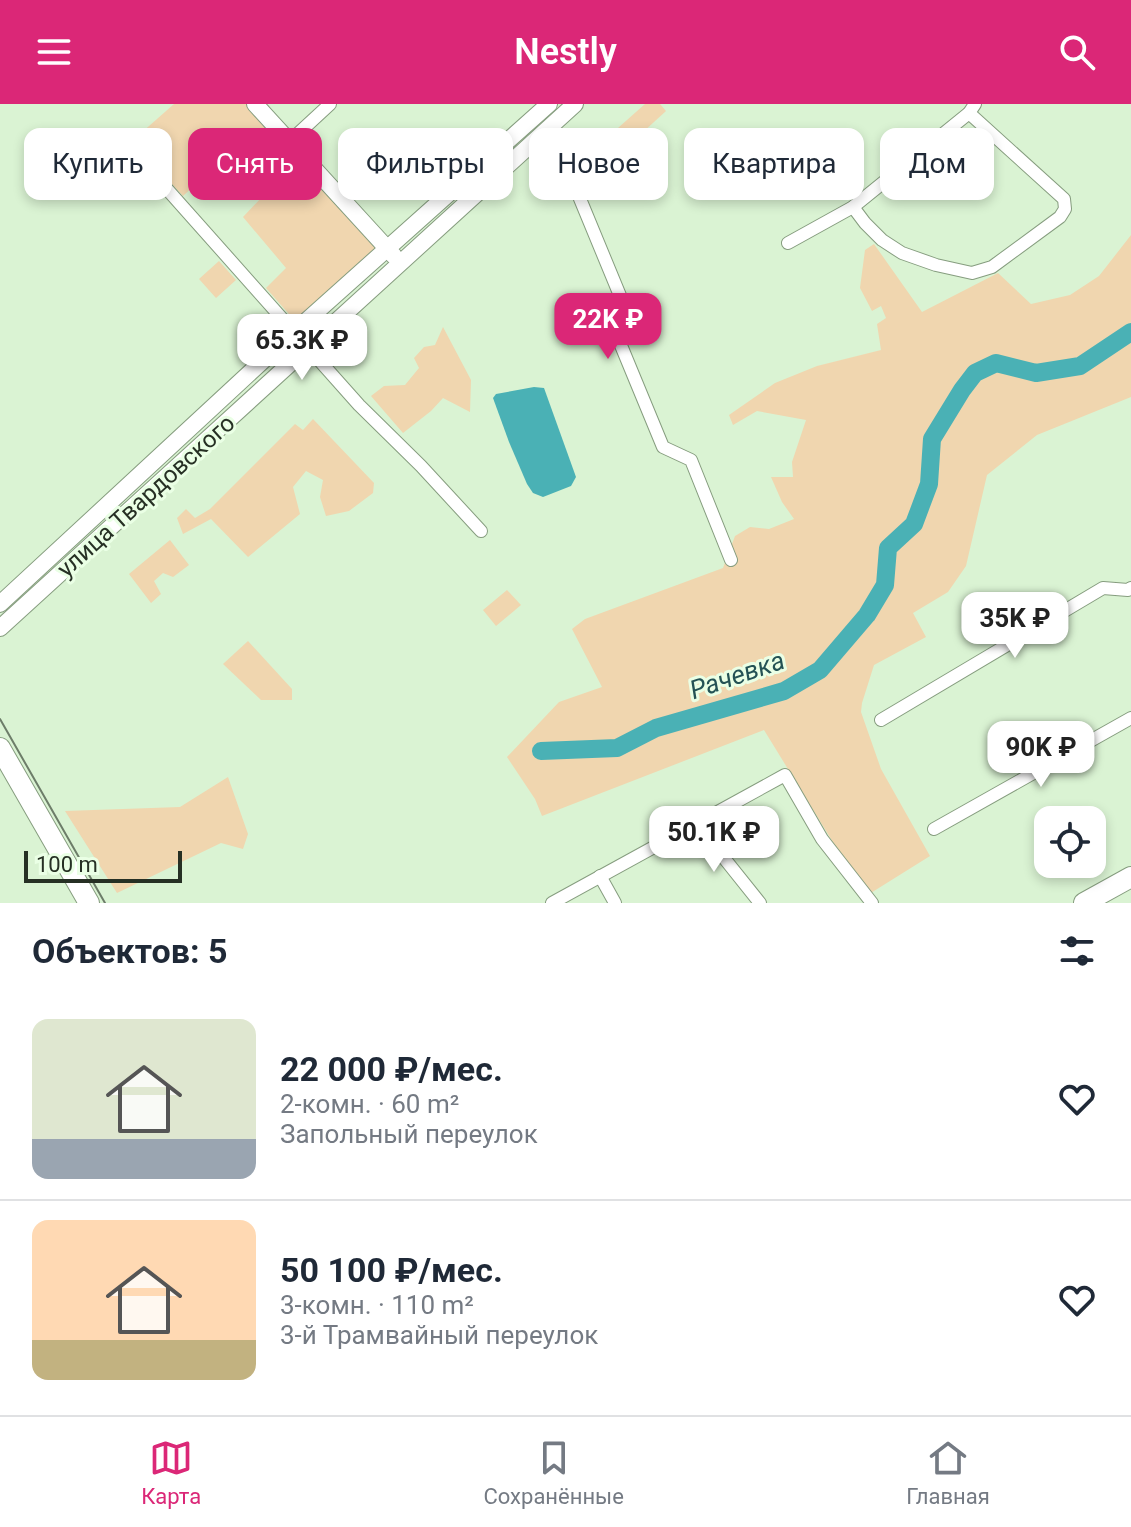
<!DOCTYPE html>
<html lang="ru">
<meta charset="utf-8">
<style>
body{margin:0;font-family:Roboto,sans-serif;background:#f2f2f3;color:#1f2937;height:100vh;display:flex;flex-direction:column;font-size:30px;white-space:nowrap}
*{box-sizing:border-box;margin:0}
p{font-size:26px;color:#747a83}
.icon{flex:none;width:44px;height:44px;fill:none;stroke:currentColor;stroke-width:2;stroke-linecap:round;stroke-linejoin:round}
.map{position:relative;height:799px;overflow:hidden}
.sheet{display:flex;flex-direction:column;background:#fff;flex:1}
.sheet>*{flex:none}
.banner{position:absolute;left:24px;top:24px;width:1084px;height:72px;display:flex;gap:16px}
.tools{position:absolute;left:1034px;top:702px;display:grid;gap:16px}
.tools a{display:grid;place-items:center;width:72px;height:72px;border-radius:16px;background:#fff;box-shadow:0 4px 12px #0003;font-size:40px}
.scale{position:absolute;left:24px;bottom:20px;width:158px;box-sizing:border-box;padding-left:8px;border:4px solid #263024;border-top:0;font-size:22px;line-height:28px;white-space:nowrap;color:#263024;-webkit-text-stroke:6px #eaffe5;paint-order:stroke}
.price{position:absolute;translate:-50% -68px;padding:0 18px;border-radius:16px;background:#fff;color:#222;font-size:26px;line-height:52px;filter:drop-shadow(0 2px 4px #0008)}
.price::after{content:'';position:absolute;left:50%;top:48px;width:24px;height:18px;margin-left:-12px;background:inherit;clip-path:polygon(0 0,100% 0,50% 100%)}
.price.active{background:#db2777;color:#fff}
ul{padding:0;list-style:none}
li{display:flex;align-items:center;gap:24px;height:200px;padding:0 32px}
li+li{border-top:2px solid #e0e1e3}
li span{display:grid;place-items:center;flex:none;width:224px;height:160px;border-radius:16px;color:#555}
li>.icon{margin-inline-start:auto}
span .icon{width:96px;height:96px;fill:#fffc;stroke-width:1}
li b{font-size:34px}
h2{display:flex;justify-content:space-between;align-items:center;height:96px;padding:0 32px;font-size:34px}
.pill{padding:0 28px;border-radius:16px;background:#fff;box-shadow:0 4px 12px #0003;font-size:28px;line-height:72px}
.pill.active{background:#db2777;color:#fff}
header{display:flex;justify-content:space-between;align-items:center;height:104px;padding:0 32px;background:#db2777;color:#fff;font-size:36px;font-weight:600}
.menu{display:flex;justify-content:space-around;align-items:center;height:112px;border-top:2px solid #e0e1e3;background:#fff;font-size:22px;color:#747a83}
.menu a{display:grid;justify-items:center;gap:4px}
.menu .active{color:#db2777}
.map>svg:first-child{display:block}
.green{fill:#f0d6af}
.water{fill:#4ab1b5}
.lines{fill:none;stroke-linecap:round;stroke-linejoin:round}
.river{stroke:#4ab1b5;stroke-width:18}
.minor-casing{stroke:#869d7f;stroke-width:14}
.tertiary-casing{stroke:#869d7f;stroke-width:18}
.primary-casing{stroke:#869d7f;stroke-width:22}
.minor{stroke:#fff;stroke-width:12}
.tertiary{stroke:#fff;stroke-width:16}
.primary{stroke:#fff;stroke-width:20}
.tram{stroke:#6d7d69;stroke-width:2}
.labels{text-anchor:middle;stroke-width:6;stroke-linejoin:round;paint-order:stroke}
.street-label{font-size:24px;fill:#263024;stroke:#eaffe5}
.water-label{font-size:26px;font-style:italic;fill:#245254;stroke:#eaffe5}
</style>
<header><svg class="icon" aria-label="menu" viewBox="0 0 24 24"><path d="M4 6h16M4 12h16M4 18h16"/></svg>Nestly<svg class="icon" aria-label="search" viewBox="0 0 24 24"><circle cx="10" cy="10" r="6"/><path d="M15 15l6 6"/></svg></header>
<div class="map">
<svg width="1131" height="799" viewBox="0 0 1131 799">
<rect width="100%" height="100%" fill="#daf3d3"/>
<!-- green -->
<g class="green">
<polygon points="174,0 248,0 381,141 295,217 266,184 286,164 243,113 262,93 226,53 183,92 132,37"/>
<polygon points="645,0 660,0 666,7 631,39 618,24"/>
<polygon points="413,28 427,43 408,61 394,45"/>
<polygon points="1131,131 1131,293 1037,331 987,371 966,462 948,488 913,509 926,533 874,561 862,599 861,608 881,665 930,752 866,792 764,626 542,712 535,695 507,653 559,598 602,583 572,525 585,515 723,464 735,432 750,423 769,425 794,415 782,398 771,373 793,373 792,358 806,316 757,307 733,321 729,311 775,279 817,262 881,246 877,220 886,214 881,202 872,207 860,184 865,146 874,140 922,208 998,169 1031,200 1070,191 1099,172"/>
<polygon points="219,157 236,176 216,194 199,175"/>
<polygon points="443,223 471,276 470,308 443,294 431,307 403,329 371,292 384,282 405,281 419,264 414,254 424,243 435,241"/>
<polygon points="313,315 374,379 373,389 349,407 326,412 320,393 323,376 306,367 293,383 300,410 248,453 211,415 183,430 177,414 186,405 195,414 210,405 295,320 303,326"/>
<polygon points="170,436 189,461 173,473 163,469 154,477 161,490 151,499 129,470"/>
<polygon points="507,486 521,501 496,522 483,506"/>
<polygon points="248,537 292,585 292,596 261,596 223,560"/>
<polygon points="228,673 248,730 243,745 221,739 117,789 65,707 180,703"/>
</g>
<!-- water -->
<polygon class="water" points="534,283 544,284 576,373 571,382 543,393 533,389 527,380 509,338 493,294 496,290"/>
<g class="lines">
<!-- river -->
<polyline class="river" points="541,647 617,644 656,624 784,587 820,566 867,511 885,481 888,444 914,420 929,380 932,335 962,286 975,269 996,259 1036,269 1080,262 1131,228"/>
<defs>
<g id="minor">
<polyline points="537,35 571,73 633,223 620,239 663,343 691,356 731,456"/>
<polyline points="289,38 330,0"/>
<polyline points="126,39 359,301 421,362 481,427"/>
<polyline points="853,103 865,119 882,136 902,149 936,161 972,169 992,163 1060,113 1065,105 1064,95 969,9"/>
<polyline points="788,139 853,103 969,9 975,0"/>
<polyline points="881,616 1103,484 1128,486 1131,484"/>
<polyline points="696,719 760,799"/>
<polyline points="934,725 1131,614"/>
<polyline points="600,772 615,799"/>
<polyline points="552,799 785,671 822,735 872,799"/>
</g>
<g id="tertiary">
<polyline points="255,0 394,152"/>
<polyline points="0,500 295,227 549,0"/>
<polyline points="0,524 575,0"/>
</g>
<g id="primary">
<polyline points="0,644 89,799"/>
<polyline points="1084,799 1131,773"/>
</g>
</defs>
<!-- minor casing -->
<use href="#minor" class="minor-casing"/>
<!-- tertiary casing -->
<use href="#tertiary" class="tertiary-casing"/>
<!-- primary casing -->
<use href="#primary" class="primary-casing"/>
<!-- minor -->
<use href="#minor" class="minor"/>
<!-- tertiary -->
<use href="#tertiary" class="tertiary"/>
<!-- primary -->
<use href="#primary" class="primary"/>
<!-- tram -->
<polyline class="tram" points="0,615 105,799"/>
</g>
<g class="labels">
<!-- street labels -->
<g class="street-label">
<text transform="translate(146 392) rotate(-42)" y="8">улица Твардовского</text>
</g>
<!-- water labels -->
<g class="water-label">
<text transform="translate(737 571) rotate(-19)" y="9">Рачевка</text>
</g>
</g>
</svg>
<div class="tools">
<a><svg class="icon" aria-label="locate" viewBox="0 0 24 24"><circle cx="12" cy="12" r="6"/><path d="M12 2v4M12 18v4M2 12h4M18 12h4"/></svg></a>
</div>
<div class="scale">100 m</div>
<b class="price active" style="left:608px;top:257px">22K ₽</b>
<b class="price" style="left:302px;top:278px">65.3K ₽</b>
<b class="price" style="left:1015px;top:556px">35K ₽</b>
<b class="price" style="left:1041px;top:685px">90K ₽</b>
<b class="price" style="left:714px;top:770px">50.1K ₽</b>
<div class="banner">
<a class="pill">Купить</a>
<a class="pill active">Снять</a>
<a class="pill">Фильтры</a>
<a class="pill">Новое</a>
<a class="pill">Квартира</a>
<a class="pill">Дом</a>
</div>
</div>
<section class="sheet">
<h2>Объектов: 5<svg class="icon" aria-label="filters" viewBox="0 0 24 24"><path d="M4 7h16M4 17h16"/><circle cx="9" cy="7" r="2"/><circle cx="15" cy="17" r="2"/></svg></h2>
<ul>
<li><span style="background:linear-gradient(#dfe7d0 75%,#9aa5b1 0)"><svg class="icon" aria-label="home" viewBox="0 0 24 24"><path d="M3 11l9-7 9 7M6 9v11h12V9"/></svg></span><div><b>22 000 ₽/мес.</b><p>2-комн. · 60 m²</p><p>Запольный переулок</p></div><svg class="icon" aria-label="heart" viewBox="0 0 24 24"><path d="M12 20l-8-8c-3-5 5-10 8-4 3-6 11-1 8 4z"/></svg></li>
<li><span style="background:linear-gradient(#ffd9b3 75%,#c2b280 0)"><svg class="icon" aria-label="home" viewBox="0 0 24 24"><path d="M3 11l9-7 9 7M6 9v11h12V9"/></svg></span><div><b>50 100 ₽/мес.</b><p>3-комн. · 110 m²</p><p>3-й Трамвайный переулок</p></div><svg class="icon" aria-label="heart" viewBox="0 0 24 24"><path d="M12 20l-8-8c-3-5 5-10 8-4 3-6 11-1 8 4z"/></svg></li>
</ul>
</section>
<nav class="menu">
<a class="active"><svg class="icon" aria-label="map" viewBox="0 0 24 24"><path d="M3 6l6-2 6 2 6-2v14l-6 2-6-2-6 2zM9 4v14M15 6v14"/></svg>Карта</a>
<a><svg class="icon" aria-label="saved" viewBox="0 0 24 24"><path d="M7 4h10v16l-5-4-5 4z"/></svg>Сохранённые</a>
<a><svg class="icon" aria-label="home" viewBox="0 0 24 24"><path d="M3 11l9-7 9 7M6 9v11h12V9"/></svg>Главная</a>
</nav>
